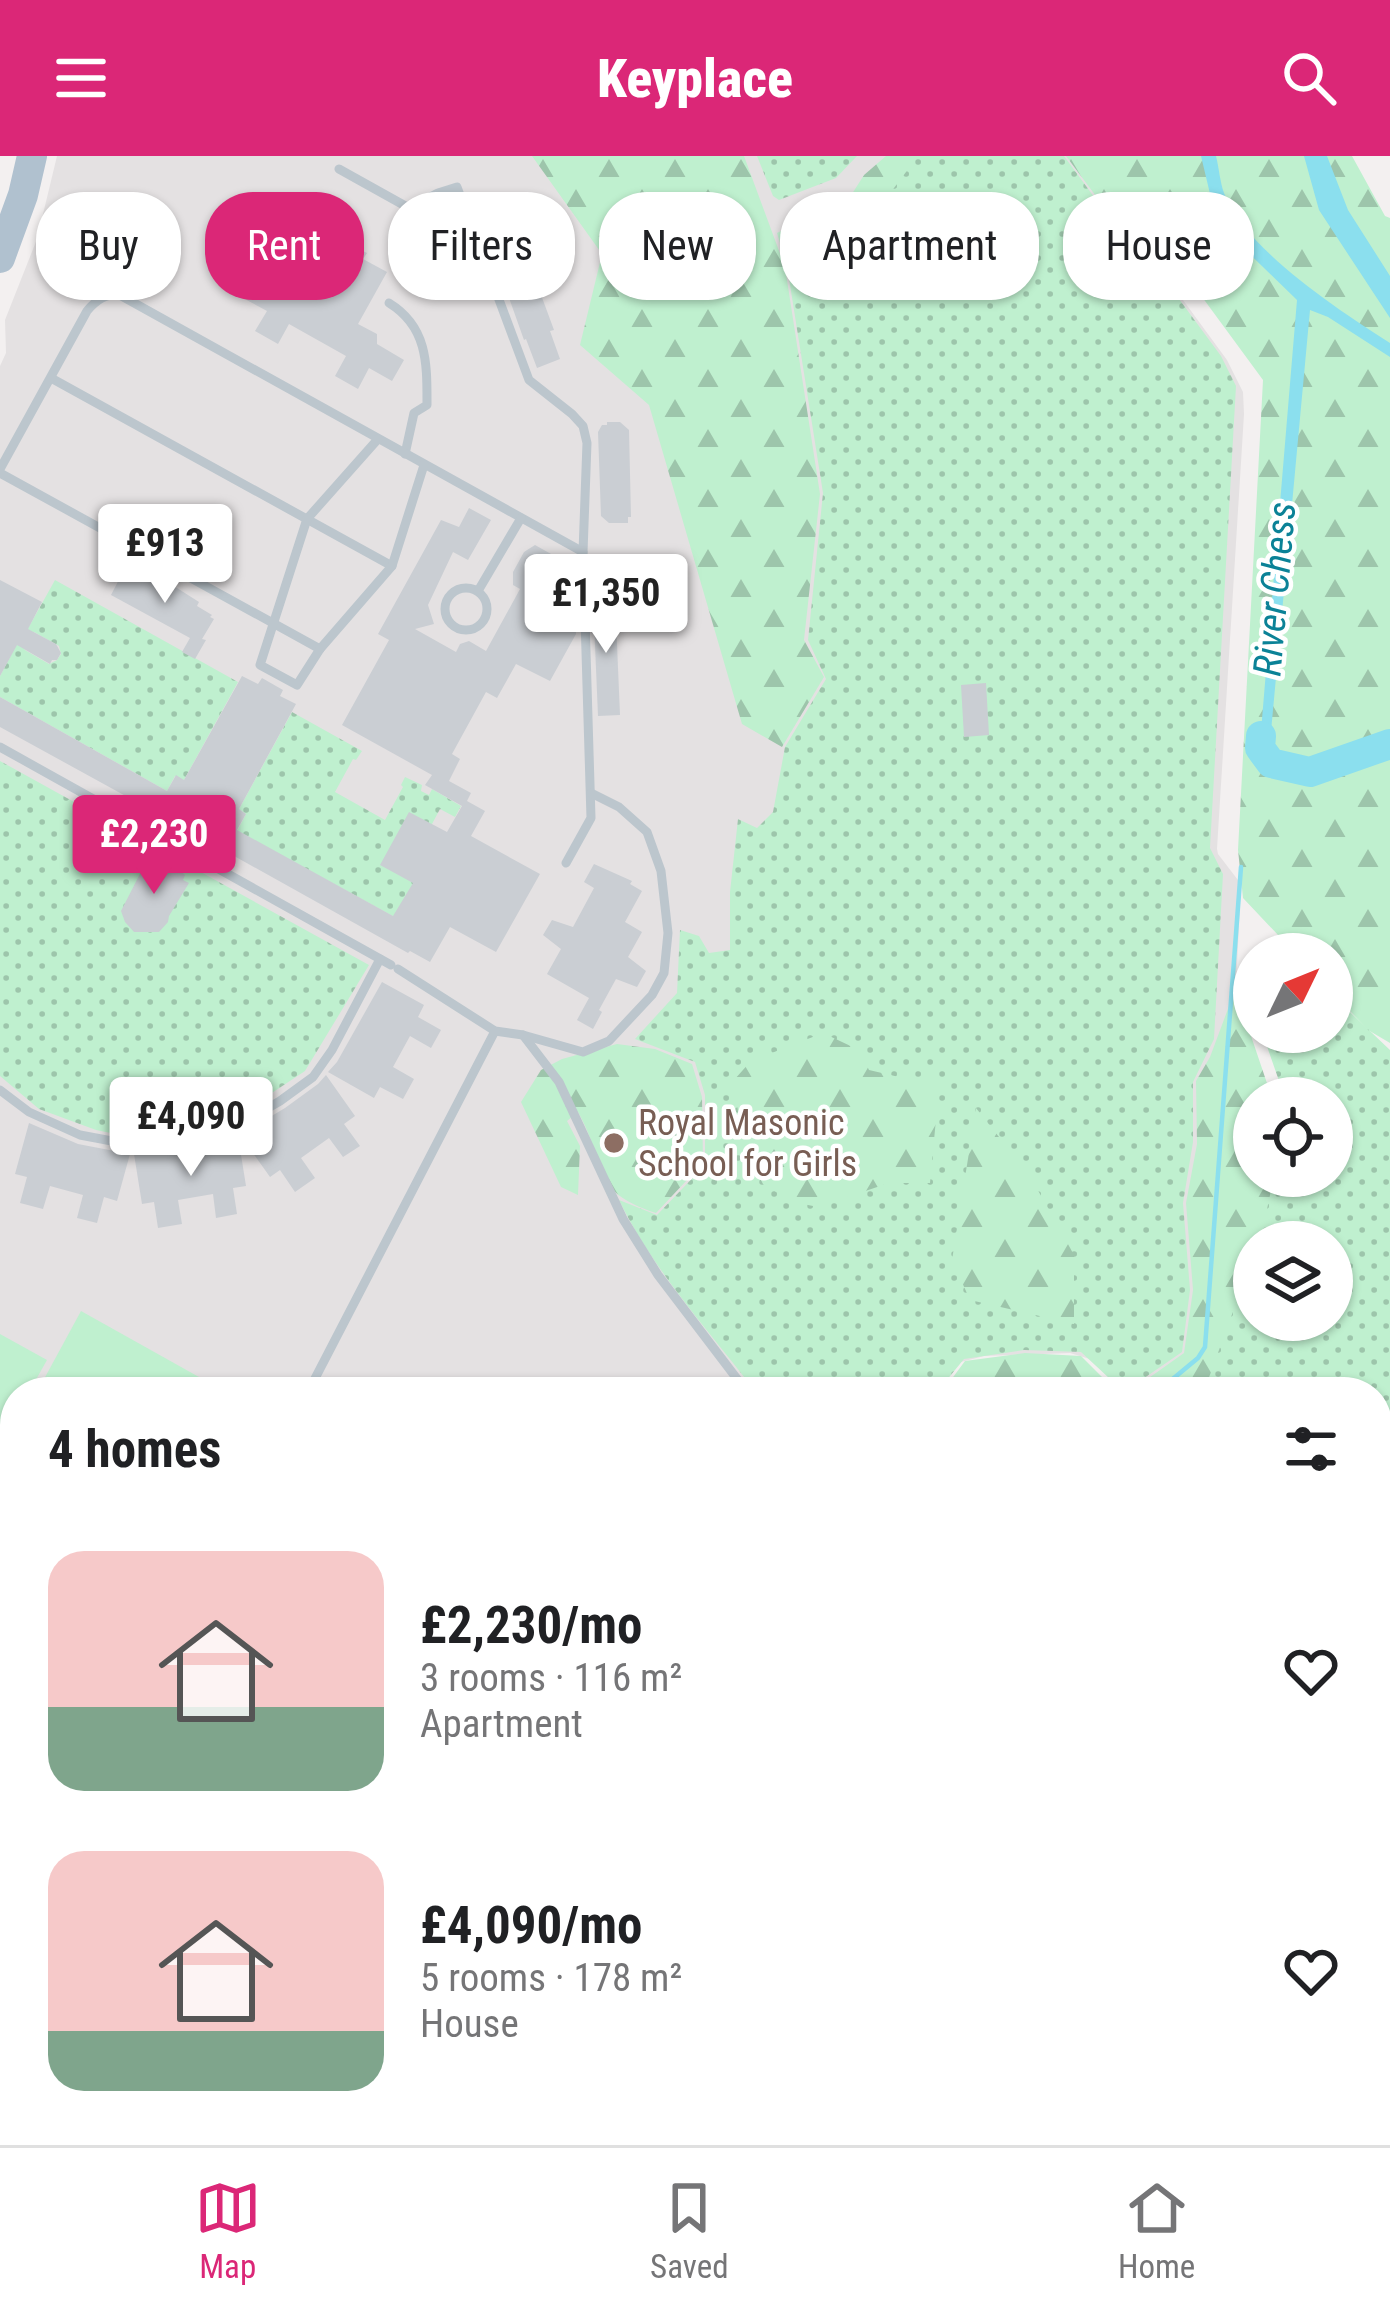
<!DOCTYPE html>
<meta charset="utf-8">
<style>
body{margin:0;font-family:"Roboto Condensed",sans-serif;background:#f6f6f6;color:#202124;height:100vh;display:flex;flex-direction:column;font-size:45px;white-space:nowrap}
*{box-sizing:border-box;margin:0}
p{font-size:39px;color:#757577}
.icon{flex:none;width:66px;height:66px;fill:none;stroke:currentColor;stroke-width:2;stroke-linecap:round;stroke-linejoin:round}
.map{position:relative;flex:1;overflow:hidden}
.sheet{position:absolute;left:0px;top:1221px;width:1392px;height:768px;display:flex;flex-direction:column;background:#fff;border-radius:48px 48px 0 0;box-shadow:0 3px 9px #0004}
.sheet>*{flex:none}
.guide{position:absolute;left:36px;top:36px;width:1320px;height:108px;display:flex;gap:24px}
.needle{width:78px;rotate:47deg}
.controls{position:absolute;left:1233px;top:777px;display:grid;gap:24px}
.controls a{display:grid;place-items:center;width:120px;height:120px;border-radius:50%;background:#fff;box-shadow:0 3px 9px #0004;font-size:60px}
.price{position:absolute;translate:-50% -102px;padding:0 27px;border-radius:12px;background:#fff;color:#222;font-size:39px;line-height:78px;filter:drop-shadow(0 3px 6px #0008)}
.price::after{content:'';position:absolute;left:50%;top:72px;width:36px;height:27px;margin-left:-18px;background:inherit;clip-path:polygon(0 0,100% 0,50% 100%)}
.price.active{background:#db2777;color:#fff}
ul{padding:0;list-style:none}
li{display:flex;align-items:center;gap:36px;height:300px;padding:0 48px}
li span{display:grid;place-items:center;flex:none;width:336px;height:240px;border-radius:36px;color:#555}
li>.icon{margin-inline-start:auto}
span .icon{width:144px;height:144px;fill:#fffc;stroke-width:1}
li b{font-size:51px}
h2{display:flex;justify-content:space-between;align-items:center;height:144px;padding:0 48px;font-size:51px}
.pill{padding:0 42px;border-radius:48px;background:#fff;box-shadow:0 3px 9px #0004;font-size:42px;line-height:108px}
.pill.active{background:#db2777;color:#fff}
header{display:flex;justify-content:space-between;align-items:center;height:156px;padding:0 48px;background:#db2777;color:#fff;font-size:54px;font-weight:800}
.tabs{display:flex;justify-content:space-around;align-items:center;height:168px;border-top:3px solid #e0e0e0;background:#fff;font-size:33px;color:#757577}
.tabs a{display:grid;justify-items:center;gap:6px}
.tabs .active{color:#db2777}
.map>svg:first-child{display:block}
.education{fill:#e4e1e2}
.grass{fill:url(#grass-dots);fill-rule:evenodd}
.forest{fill:url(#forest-firs)}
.park{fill:url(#park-tufts)}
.garden{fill:#bff0cf}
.water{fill:#8bdfee}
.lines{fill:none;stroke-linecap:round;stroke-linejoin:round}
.stream{stroke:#8bdfee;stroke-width:4.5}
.river{stroke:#8bdfee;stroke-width:30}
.building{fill:#caced3}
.lane{stroke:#bcc6cd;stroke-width:9}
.primary{stroke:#b0c1cf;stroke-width:30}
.education-dot{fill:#8d6e63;stroke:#fff;stroke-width:4.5}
.labels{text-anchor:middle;stroke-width:9;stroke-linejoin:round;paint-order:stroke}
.education-label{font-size:36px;fill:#785e54;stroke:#fff;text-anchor:start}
.water-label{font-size:39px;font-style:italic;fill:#0b8297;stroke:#fff}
</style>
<header><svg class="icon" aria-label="menu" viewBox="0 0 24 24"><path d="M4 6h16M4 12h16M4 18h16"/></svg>Keyplace<svg class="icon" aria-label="search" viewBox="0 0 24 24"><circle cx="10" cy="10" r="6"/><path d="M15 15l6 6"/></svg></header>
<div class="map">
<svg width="1390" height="1989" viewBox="0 0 1390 1989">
<defs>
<pattern id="grass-dots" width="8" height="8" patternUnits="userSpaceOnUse" patternTransform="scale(3)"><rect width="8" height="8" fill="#bff0cf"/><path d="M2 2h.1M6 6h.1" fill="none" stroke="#9dc5ab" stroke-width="1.8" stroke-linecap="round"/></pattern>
<pattern id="forest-firs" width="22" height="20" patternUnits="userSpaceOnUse" patternTransform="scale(3)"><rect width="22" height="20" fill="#bff0cf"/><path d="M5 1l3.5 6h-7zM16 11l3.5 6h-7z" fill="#9dc5ab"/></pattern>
<pattern id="park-tufts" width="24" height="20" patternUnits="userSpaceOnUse" patternTransform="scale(3)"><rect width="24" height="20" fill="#bff0cf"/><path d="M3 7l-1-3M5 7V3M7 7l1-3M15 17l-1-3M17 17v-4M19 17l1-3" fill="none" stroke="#9dc5ab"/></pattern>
</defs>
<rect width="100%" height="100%" fill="#f3f0f0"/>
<!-- education -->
<polygon class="education" points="57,0 1107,0 1161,114 1227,204 1243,236 1244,258 1217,693 1218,698 1241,728 1222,1114 1169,1236 1124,1236 1120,1228 1093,1204 1070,1197 984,1200 957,1207 914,1236 15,1236 15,1869 0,1861 0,210 6,197 5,164 37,83"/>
<!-- grass -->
<g class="grass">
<polygon points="757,0 857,0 836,22 779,44 773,40"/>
<path d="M 914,0 L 1064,0 L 1111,64 L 1131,61 L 1154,109 L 1221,200 L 1236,230 L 1210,692 L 1223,718 L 1214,883 L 1193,926 L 1193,986 L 1183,1047 L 1190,1134 L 1182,1196 L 1124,1236 L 1081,1196 L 1024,1194 L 964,1203 L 937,1236 L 756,1236 C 708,1174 653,1114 619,1044 L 657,1059 L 705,1009 L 705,939 L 695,906 L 635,883 L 677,837 L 680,774 L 699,780 L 709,797 L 730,794 L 730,736 L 738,663 L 757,672 L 773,656 L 785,591 L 826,523 L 808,484 L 823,337 L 787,110 L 777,77 L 844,42 L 853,50 L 891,32 Z"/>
<polygon points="55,424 238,526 184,624 175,620 167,635 0,541 0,520 19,484 25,494 49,508 57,504 61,498 59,490 34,476 26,476"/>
<polygon points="292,556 362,595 356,604 353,603 335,636 385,664 403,631 401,629 405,621 422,629 421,635 429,639 432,633 461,650 455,661 440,653 432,668 381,708 432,737 400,764 237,675 246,658 239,653"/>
<polygon points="0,605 369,809 305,915 222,970 172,980 135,982 96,974 39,953 0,920"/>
<path d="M 1332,839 L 1390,894 L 1390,1260 L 1385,1256 L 1377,1256 L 1377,1236 L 1189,1236 L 1207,1227 L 1270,1020 L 1332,1020 L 1332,942 L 1285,942 L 1262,876 L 1332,876 ZM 1254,1086 L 1332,1086 L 1332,1164 L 1254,1164 Z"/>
<polygon points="1377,1333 1390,1334 1390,1512 1382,1594 1390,1621 1390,1692 1377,1713"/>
<polygon points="1390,1816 1390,1989 1256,1989 1267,1974 1377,1974 1377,1831"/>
</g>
<!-- forest -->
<g class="forest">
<polygon points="532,0 744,0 785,111 820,338 804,484 824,521 782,591 742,568 649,249 580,189 602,98"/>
<polygon points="886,0 918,0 891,36 859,51 850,41 864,19"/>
<polygon points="1066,0 1352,0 1385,60 1390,62 1390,887 1368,874 1332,836 1332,798 1296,798 1243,742 1238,694 1263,224 1172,100 1141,65 1116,67"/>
<polygon points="1244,810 1251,840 1248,871 1272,942 1254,942 1254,1020 1274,1020 1262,1077 1258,1086 1254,1086 1254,1098 1207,1227 1189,1236 1129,1236 1184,1197 1193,1134 1186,1047 1197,988 1196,925 1210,901"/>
<polygon points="823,877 859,894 869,914 899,921 934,921 936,963 930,1027 889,1027 818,1051 793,1046 763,1028 742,987 734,924 751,905"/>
<path d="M 617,888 L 655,893 L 692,908 L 702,941 L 703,1007 L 656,1057 C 588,1035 608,1009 578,956 L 567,965 L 580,990 L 578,1039 L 561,1031 L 521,946 L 541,914 L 562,903 Z"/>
<polygon points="976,952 1030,1020 1074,1099 1074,1168 970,1144 952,1104"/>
<polygon points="1025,1197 1081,1200 1117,1236 942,1236 965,1205"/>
<polygon points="15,1639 15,1869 0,1861 0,1715 4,1707 0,1702 0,1653"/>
</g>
<!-- park -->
<polygon class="park" points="491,1974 726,1974 744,1989 484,1989"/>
<!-- garden -->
<g class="garden">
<polygon points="81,1155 224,1235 223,1236 37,1236"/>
<polygon points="0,1178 47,1204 29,1236 15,1236 15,1262 4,1282 0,1280"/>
<polygon points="15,1275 15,1418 0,1410 0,1302"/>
</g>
<!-- water -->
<g class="water">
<path d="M 1201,0 L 1216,0 C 1219,12 1220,26 1224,37 C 1245,93 1340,155 1390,187 L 1390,201 L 1328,161 L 1310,154 L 1269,597 L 1278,611 L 1313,619 L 1390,591 L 1390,602 L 1314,629 L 1272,620 L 1258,611 L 1297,144 L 1231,80 L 1211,42 Z"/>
<polygon points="1304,0 1327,0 1348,54 1390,120 1390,162 1319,54"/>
</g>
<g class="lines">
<!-- stream -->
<polyline class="stream" points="1157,1236 1198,1202 1205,1191 1241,711"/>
<!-- river -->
<polyline class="river" points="1261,580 1260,592 1271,607 1310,616 1390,588"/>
</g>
<!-- building -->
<g class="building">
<polygon points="324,81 348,94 351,89 367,97 363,103 387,116 358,168 377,178 377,188 404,204 392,225 369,212 358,233 335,220 346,200 289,168 278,188 255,175 267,155 243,142 255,121 283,137 292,131 309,141 324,113 311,106"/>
<polygon points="515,82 526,111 530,109 554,174 550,175 560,203 537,212 526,183 524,184 491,91"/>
<polygon points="607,266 620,266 629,274 631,361 628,361 628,367 609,367 601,360 598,276 602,269 607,269"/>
<polygon points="469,352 491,364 468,404 453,396 428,449 434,468 415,473 456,496 460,488 469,485 486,495 520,433 513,429 513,416 524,396 535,389 569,408 564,418 575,424 576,478 550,525 516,508 497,542 486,536 452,598 460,603 449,625 471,637 467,645 485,655 471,680 540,718 496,796 450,771 430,806 410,795 408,797 218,691 192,682 162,660 0,571 0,541 167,635 176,619 184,624 242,520 258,528 262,522 283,534 280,540 296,548 239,653 246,658 237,674 393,760 413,727 380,709 409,656 447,676 462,650 425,629 432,619 342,569 389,484 378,478 441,364 459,371"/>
<polygon points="126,410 139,417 142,412 177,432 199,446 197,450 212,459 210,461 214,463 202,483 206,484 195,503 182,496 190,482 111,439"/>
<polygon points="0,424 42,446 28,473 56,488 61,497 57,504 52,504 50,508 17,489 0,520"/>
<polygon points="615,441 620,559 598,560 593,442"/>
<polygon points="986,527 989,579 964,581 961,529"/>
<polygon points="156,703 165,706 167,704 178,711 177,713 185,719 183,724 189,727 169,760 168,766 159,776 134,776 125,766 121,755 147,704 153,708"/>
<polygon points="594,708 632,725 630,728 642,735 625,766 642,776 628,801 646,815 637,831 616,823 599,854 602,856 593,873 577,864 589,842 547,818 561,793 543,779 552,764 573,771 594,732 584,726"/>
<polygon points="382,826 424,849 418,861 441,874 431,892 410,880 393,911 414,923 403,943 380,931 374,942 328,916 337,906"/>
<polygon points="326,919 355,960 344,968 360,990 343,1001 329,982 301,1002 315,1022 295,1036 280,1014 270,1021 240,979 285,952 318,928"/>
<polygon points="29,967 78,988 130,998 117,1045 104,1041 97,1067 77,1062 83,1039 50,1030 43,1053 20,1047 27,1021 15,1018"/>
<polygon points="238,980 246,1030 233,1032 237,1058 216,1062 213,1038 178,1044 182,1068 158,1072 154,1046 142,1048 134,998 187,996"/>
</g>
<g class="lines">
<!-- lane -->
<g class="lane">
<polyline points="339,13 409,52 438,37 457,31 529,224 572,258 583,270 587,287 583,396"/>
<path d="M 389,147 C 428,171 427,208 427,249 L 414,257 L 405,298"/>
<polyline points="51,222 392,410"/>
<path d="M 0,313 L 87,155 C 95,145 104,138 118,138 L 583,396 L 591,662 L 566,707"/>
<polyline points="0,317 320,493 392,410 424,309"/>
<circle cx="466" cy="453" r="21"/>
<polyline points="478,435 521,362"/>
<polyline points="320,493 297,529 260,509 307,363 378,283"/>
<polyline points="0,591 391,809"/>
<polyline points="398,813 495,875 523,879 583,896 609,885 652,839 664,817 668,777 661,715 647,676 619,651 591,637"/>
<polyline points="523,879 559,926 623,1063 658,1119 747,1236"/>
<polyline points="0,934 29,956 80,979 133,989 185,987 230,974 280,945 313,921 332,894 380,803"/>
<polyline points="308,1236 495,875"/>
<polyline points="0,1525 15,1534"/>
<polyline points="0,1962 15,1923"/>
</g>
<!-- primary -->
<polyline class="primary" points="0,102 23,39 32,0"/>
</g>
<!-- markers -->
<circle class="education-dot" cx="614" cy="987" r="12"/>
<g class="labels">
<!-- education labels -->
<g class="education-label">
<text x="638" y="979">Royal Masonic<tspan x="638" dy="41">School for Girls</tspan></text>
</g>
<!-- water labels -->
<g class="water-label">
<text transform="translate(1274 433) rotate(-85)" y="14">River Chess</text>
</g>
</g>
</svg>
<div class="controls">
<a><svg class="needle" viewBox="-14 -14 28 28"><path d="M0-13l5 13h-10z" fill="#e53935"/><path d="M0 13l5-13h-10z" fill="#757577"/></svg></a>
<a><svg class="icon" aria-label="locate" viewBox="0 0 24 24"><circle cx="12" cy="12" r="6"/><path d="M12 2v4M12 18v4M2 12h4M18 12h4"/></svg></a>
<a><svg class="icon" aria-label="layers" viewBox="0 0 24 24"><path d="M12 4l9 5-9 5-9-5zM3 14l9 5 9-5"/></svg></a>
</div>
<b class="price" style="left:165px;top:450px">£913</b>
<b class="price" style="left:606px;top:500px">£1,350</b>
<b class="price active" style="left:154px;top:741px">£2,230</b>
<b class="price" style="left:191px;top:1023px">£4,090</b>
<div class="guide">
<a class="pill">Buy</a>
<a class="pill active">Rent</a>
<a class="pill">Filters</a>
<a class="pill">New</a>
<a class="pill">Apartment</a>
<a class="pill">House</a>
</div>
<section class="sheet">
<h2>4 homes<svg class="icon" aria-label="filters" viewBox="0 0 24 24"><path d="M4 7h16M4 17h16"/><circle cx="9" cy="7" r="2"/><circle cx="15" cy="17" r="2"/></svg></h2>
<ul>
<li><span style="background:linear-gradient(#f6c9c9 65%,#7fa58c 0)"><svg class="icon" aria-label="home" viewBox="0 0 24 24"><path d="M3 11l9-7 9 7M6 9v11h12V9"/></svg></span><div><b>£2,230/mo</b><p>3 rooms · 116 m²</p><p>Apartment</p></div><svg class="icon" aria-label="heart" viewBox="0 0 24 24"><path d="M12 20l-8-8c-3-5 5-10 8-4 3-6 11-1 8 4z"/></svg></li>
<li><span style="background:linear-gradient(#f6c9c9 75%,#7fa58c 0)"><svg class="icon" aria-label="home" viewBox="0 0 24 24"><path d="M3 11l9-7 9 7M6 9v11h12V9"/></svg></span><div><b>£4,090/mo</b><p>5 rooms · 178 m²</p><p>House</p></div><svg class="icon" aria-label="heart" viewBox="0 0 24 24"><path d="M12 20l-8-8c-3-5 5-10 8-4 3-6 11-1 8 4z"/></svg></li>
</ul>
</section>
</div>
<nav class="tabs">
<a class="active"><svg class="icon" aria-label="map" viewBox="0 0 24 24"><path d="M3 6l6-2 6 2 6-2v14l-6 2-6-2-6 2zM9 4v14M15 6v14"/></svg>Map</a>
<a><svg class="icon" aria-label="saved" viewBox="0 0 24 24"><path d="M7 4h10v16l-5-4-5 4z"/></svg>Saved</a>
<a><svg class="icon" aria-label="home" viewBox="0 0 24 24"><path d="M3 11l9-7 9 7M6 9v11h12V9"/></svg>Home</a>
</nav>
